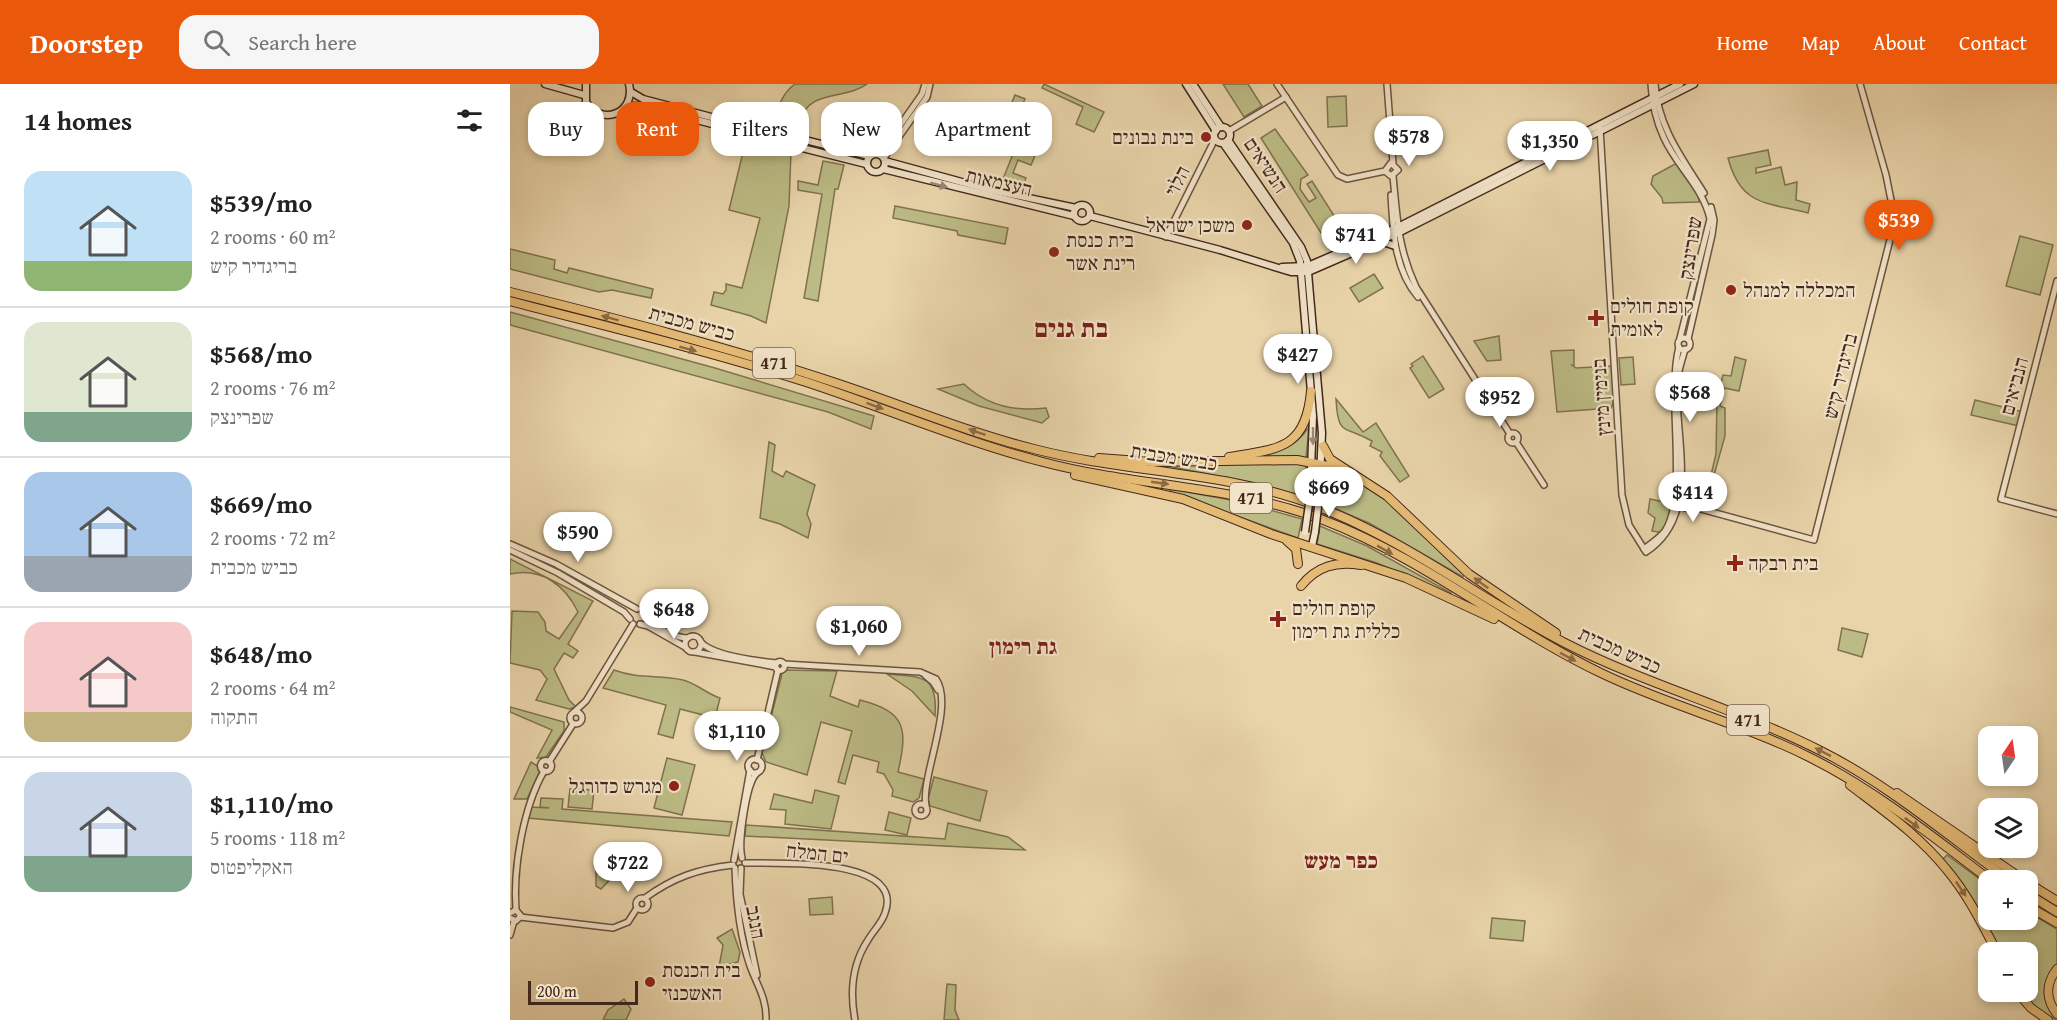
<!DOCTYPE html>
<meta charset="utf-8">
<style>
body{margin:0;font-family:"Gentium Book Plus","Frank Ruhl Libre",serif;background:#f6f6f6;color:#222;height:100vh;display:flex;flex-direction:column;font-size:22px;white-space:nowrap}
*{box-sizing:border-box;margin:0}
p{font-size:20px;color:#767676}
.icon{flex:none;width:33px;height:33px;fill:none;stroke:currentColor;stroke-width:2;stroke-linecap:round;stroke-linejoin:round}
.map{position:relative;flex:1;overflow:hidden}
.panel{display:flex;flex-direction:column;background:#fff;width:510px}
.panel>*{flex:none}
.banner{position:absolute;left:18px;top:18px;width:570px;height:54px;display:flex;gap:12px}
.needle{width:39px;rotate:13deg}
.tools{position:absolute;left:1468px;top:642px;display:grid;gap:12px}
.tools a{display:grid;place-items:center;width:60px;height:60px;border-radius:12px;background:#fff;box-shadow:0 3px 9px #0003;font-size:30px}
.scale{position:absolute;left:18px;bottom:15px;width:110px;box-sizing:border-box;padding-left:6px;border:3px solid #44281b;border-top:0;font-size:16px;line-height:21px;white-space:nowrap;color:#44281b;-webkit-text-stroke:4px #f1e3c8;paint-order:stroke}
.price{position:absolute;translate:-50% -51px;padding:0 14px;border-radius:21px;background:#fff;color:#222;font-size:20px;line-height:39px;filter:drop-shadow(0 2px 3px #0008)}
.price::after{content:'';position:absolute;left:50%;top:36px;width:18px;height:14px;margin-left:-9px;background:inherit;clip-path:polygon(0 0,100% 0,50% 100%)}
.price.on{background:#ea580c;color:#fff}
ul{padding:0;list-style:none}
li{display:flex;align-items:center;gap:18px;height:150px;padding:0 24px}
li+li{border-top:2px solid #e0e0e0}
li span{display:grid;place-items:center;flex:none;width:168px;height:120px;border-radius:18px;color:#555}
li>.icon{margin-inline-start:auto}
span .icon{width:72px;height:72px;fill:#fffc;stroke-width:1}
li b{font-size:26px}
h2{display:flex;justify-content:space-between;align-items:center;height:72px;padding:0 24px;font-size:26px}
.tag{padding:0 21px;border-radius:18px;background:#fff;box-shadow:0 3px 9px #0003;font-size:21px;line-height:54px}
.tag.on{background:#ea580c;color:#fff}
header{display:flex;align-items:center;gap:36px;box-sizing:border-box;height:84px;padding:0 30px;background:#ea580c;color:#fff}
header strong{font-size:28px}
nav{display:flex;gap:33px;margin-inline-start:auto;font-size:21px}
.search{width:420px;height:54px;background:#f6f6f6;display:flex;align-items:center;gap:15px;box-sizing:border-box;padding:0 21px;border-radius:18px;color:#767676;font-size:22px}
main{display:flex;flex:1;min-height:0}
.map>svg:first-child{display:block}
.green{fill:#bcbb85;stroke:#807250;stroke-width:1.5}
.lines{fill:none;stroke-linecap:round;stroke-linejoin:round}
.tertiary-casing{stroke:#6d533f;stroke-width:8}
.secondary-casing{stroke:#44281b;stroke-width:9}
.motorway-casing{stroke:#44281b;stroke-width:10}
.tertiary{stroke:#f1e3c8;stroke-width:5}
.secondary{stroke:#f1e3c8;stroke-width:6}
.motorway{stroke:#e4ba75;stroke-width:8}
.secondary-bridge-casing{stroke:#44281b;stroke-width:9;stroke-linecap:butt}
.secondary-bridge{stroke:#f1e3c8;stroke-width:6}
.oneway{fill:#9a8672}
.oneway2{fill:#8c6a44}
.poi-dot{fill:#8f2418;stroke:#f1e3c8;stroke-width:2}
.labels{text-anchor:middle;stroke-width:4.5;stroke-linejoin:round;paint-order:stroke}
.shield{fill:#f1e3c8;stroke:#78604f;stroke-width:1.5}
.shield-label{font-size:18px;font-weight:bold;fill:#44281b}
.poi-label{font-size:20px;fill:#44281b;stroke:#f1e3c8;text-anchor:start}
.street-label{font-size:20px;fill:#44281b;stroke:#f1e3c8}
.quarter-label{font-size:22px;font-weight:bold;fill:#7a1f14;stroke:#f1e3c8}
.district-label{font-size:26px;font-weight:bold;fill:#7a1f14;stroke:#f1e3c8}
</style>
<header>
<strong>Doorstep</strong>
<div class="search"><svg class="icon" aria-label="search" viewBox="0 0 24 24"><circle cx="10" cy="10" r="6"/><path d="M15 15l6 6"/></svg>Search here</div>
<nav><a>Home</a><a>Map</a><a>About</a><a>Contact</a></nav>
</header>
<main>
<section class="panel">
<h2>14 homes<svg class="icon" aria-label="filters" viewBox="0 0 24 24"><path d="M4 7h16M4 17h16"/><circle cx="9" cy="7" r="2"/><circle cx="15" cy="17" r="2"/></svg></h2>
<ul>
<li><span style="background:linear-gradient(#bfe0f5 75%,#8fb573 0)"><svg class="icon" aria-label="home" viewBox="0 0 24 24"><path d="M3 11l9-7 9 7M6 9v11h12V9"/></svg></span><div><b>$539/mo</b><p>2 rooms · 60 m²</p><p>בריגדיר קיש</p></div></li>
<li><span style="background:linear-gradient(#dfe7d0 75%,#7fa58c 0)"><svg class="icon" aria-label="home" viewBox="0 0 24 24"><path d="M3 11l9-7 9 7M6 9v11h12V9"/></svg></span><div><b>$568/mo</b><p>2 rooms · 76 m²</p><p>שפרינצק</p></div></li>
<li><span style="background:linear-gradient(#a9c7e8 70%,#9aa5b1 0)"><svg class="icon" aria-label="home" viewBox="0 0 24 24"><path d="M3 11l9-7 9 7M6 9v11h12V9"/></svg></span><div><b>$669/mo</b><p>2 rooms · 72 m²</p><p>כביש מכבית</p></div></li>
<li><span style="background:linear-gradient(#f6c9c9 75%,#c2b280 0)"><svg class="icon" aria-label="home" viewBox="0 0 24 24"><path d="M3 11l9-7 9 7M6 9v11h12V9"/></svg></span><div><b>$648/mo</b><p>2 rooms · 64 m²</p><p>התקוה</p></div></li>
<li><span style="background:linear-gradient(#c9d6e8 70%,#7fa58c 0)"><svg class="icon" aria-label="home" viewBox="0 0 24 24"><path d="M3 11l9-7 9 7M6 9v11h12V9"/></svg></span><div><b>$1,110/mo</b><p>5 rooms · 118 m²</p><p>האקליפטוס</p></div></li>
</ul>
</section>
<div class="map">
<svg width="1547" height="936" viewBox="0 0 1547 936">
<rect width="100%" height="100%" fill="#e9d4aa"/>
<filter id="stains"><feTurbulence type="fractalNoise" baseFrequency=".00333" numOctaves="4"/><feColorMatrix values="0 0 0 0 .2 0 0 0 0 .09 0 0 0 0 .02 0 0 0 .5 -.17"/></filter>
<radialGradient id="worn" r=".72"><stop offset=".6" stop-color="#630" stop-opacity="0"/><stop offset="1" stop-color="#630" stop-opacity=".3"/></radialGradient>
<!-- green -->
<g class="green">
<path d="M 285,0 L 357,0 C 336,16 297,5 291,37 L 276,34 L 274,37 L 266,31 C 270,18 274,8 285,0 Z"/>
<polygon points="534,0 594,28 584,48 566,40 573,23 532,4"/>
<polygon points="713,0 738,0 752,22 734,33"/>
<polygon points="505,11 515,15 510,26 521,30 518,40 541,49 535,64 529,62 521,81 508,76 503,89 516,94 510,110 489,105 503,70 484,62"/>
<polygon points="836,12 837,42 818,43 817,13"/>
<polygon points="462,24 486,29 482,47 459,42"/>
<polygon points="765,45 798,91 791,95 790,105 799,118 806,114 797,100 802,97 828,138 811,149 751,54"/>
<polygon points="236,56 281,67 279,122 256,239 241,232 201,221 204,208 213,210 216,206 216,200 232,204 250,134 219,126"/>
<path d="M 1258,66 L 1261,81 L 1246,84 L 1246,89 L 1271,83 L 1275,101 L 1287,98 L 1286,116 L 1300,120 L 1298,129 C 1257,118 1231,123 1218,74 Z"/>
<polygon points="313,77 334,81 328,105 325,105 308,217 294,214 312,110 288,106 288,97 308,101"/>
<polygon points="1167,79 1188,110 1189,118 1153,119 1152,114 1141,100 1143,92"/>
<polygon points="385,122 498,144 495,160 448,151 447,147 383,134"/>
<polygon points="1510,152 1543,161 1530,211 1496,202"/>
<polygon points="0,165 45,176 44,185 57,189 59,184 143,205 141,214 102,206 89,208 0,185"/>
<polygon points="864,190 873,204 849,218 840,204"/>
<polygon points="0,228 205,284 364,332 361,345 318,328 0,241"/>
<polygon points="989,252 991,276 977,277 964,257"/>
<polygon points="1064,266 1064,281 1062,281 1066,284 1102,282 1104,317 1101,324 1047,328 1041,267"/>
<polygon points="913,272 934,305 919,314 900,284 903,282 901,280"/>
<polygon points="1123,273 1125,300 1111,301 1109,274"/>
<polygon points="1225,273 1236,276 1229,307 1214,304 1210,322 1215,324 1215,352 1204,391 1207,394 1202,424 1195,416 1206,370 1207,315 1213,291 1221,292"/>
<path d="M 454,300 C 477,322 504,328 536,324 L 539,333 L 532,339 L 469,322 L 428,305 Z"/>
<path d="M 826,315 L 853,348 L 866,339 L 899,392 L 890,398 L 870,372 L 872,368 L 860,362 L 862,357 C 834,341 828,353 826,315 Z"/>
<polygon points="1465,316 1513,328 1509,342 1461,331"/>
<path d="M 799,343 L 796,374 L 738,374 L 737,372 C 762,370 784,366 799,343 Z"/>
<polygon points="259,358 265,361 262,387 273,393 276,387 305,401 297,430 301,440 298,454 270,440 250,434"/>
<polygon points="796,378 795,413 748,400 647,380"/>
<path d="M 818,383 C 874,402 911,452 954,491 L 953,493 L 859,439 L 814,420 Z"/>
<polygon points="660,405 732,418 792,435 788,454 660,408"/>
<polygon points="1140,415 1164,420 1153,449 1142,447 1145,434 1138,429"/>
<polygon points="810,442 857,462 941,509 940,511 867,479 807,460"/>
<path d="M 0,475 L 83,517 L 58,560 L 68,567 L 63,574 L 54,569 L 44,585 L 59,616 L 66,623 L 59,625 L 26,616 L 37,595 L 30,586 L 0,579 L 2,527 L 28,528 L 35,538 L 36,547 L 49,555 L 68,528 C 55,501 31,483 0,490 Z"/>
<polygon points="1332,544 1358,550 1352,573 1328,566"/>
<path d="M 104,586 C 131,596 148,590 173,596 C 186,599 197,610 210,614 L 205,634 L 170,625 L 163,654 L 148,650 L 156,621 L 93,604 Z"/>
<path d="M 273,586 L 327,587 L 320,612 L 348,623 L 350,616 C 396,628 398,644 388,688 L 414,695 L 409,714 L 403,718 L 382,712 L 383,706 L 374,690 L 367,688 L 369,678 L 343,671 L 335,700 L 328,698 L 342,647 L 311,638 L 297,691 L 256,678 L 252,669 Z"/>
<path d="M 377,590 C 412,593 428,590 425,632 L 402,607 Z"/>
<polygon points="0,623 54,638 54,647 36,673 27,674 42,646 0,628"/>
<polygon points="157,674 185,681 172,731 144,724"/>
<polygon points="21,678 29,683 30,687 17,715 4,715"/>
<polygon points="424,693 477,707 470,737 420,722 418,715"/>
<polygon points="60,705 84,706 82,725 58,723"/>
<polygon points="305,706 329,712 321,745 275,740 276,726 260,725 264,710 302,719"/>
<polygon points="31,714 53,715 52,725 222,738 219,752 18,734 21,723 39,724 30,723"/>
<polygon points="379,728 401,734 397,751 375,746"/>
<polygon points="438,739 498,753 515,766 235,752 236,741 435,755"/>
<polygon points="1437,771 1479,802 1479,836 1518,836 1518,828 1547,845 1547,883 1538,896 1547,936 1528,927 1510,908 1518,908 1518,868 1489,868 1432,776"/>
<polygon points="93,778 116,779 91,805 86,802 86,787"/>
<polygon points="322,813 323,830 300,831 299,815"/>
<polygon points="982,834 1015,837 1013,857 980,854"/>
<polygon points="222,845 230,868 228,878 209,883 213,861 207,854"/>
<polygon points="437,900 446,901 445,926 449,936 434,936"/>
<polygon points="114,915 121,925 116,936 93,936 98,926"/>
</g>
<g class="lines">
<defs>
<g id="tertiary">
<polyline points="767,0 828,91 837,95 875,87 881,79 888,86 881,92 875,87"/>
<polyline points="877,0 883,79"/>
<path d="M 1141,0 C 1142,19 1146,37 1154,54 C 1167,83 1193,103 1200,135 L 1170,254"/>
<path d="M 1145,0 C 1148,43 1172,74 1194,109"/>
<path d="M 1090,44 L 1112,411 L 1119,441 L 1136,468 C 1191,432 1165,356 1167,301 C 1167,289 1172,277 1175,265"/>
<polyline points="719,47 776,13"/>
<polyline points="370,70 412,10 415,0"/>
<polyline points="374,74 417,13 420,0"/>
<path d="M 883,92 C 887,133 888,165 906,203 L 1000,350"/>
<path d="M 881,111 C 883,146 884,185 908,213"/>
<polyline points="656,153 705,55"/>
<polyline points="1547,197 1491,415 1547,430"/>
<circle cx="1174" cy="260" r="6"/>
<polyline points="1178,255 1202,151 1204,136 1201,123"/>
<circle cx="1003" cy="354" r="5"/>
<polyline points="1006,358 1034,401"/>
<polyline points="1164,420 1169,419 1304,456 1385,136 1376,91 1350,0"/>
<polyline points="1166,421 1185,427"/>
<polyline points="0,460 46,480 127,525"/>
<path d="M 1134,465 C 1141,459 1149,455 1155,447 C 1179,410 1156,313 1169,263"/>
<polyline points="0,466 48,489 114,528 120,535"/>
<path d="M 135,530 C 141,542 165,554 178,554"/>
<polyline points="130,540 138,542 175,563"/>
<circle cx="183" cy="560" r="8"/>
<path d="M 190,557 C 201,572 248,577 267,579"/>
<polyline points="185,568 266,583"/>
<circle cx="270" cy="582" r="4.5"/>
<path d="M 274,580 L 410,588 L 426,595 C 445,622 410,694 416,722"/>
<polyline points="415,591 423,598 428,606"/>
<circle cx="66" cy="634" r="6"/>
<polyline points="64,628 76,617 123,540"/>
<circle cx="245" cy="682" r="7"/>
<polyline points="247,676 268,586"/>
<circle cx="36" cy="682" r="5.5"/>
<polyline points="39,678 63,640"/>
<circle cx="411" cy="726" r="6"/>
<path d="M 232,774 C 228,759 236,699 247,689"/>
<polyline points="224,776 240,686"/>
<path d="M 235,779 C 265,780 396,772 375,829 C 372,839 363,847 358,856 C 342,880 340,909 345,936"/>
<path d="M 225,784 C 226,817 229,850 240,882 C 247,901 257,915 256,936"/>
<polyline points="231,784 230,810 247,891"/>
<circle cx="132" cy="820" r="6"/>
<path d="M 135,814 C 164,793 188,785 223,781"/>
<path d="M 6,826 C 3,784 13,724 34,687"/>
<polyline points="0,829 6,826 11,832 6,837 0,834"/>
<polyline points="10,833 103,844 118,838 127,824"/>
<polyline points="0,851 4,837"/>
</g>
<g id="secondary">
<polyline points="35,0 74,11"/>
<path d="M 76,0 L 76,18 C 92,43 126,29 119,0"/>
<polyline points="676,0 706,47"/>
<polyline points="683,0 711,43"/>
<polyline points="121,8 133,15 224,39"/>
<polyline points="117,22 134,22 221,45"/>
<circle cx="230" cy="45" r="9"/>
<polyline points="239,42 359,72"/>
<circle cx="712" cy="51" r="8"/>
<polyline points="237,50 356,80"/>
<polyline points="718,56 791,163 797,177 812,349 809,415"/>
<polyline points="713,59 783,159 790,177 803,332 800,413"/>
<circle cx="366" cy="79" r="9"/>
<polyline points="375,77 481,106 566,124"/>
<polyline points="373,85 564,132"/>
<circle cx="572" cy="129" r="8"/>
<polyline points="580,132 710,166 781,188 798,188 888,149 1184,0"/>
<polyline points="870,157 885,162"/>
<polyline points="772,183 798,182 888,143 1170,0"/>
<polyline points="802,462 805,448"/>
</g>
<g id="motorway">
<path d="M 0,208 C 108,235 217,263 323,298 C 390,320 456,348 524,365 C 616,389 715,387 804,421 C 894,455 970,515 1055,559 C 1137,601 1228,625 1311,667 C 1379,701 1438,752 1499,796"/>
<path d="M 0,217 C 99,243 199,267 296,298 C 375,324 452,357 533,378 C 627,403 725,401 816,437 C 914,475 997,544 1091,589 C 1159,622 1234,640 1301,674 C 1365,706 1423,753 1480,796"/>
<polyline points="813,362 820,375 877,412 959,490 1046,549"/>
<path d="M 719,373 C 769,365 796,365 801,307"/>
<polyline points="589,374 643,378 787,376 828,384"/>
<polyline points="565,391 673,415 761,450 896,494 984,535"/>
<polyline points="777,457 786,465 788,480"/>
<path d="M 791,502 C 807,482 826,477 851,481"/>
<path d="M 1340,701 C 1374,727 1410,752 1437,786 C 1458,811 1472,840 1487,868"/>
<polyline points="1387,709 1514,796"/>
<polyline points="1518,799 1547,817"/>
<polyline points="1518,810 1547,828"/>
<polyline points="1518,822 1547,839"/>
<path d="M 1547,885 C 1535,900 1536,916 1547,930"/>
<polyline points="1507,908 1521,924 1538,936"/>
</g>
</defs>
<!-- tertiary casing -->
<use href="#tertiary" class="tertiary-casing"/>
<!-- secondary casing -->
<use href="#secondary" class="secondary-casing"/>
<!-- motorway casing -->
<use href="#motorway" class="motorway-casing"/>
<!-- tertiary -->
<use href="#tertiary" class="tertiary"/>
<!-- secondary -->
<use href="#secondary" class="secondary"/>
<!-- motorway -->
<use href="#motorway" class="motorway"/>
<defs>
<g id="secondary-bridge">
<polyline points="795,448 800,413"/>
<polyline points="805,448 809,415"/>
</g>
</defs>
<!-- secondary-bridge casing -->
<use href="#secondary-bridge" class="secondary-bridge-casing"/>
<!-- secondary-bridge -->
<use href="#secondary-bridge" class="secondary-bridge"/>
</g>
<!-- one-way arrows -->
<defs><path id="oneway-solid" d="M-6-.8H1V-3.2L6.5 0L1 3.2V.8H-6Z" transform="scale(1.5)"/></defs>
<g class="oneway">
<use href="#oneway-solid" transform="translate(429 101) rotate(15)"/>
<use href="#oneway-solid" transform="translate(803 352) rotate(90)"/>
</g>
<g class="oneway2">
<use href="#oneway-solid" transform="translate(100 234) rotate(-165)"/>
<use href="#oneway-solid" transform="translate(178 265) rotate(15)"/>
<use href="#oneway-solid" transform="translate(365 322) rotate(20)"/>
<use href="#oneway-solid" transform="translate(467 348) rotate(-161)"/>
<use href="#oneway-solid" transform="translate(650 399) rotate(8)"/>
<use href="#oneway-solid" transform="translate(875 466) rotate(29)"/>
<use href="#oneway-solid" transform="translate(971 499) rotate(-144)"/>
<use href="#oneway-solid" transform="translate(1058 573) rotate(28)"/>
<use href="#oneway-solid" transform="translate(1313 668) rotate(-153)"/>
<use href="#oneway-solid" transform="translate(1402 739) rotate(36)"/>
<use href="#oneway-solid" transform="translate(1451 805) rotate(56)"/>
</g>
<!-- markers -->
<g class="poi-dot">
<circle cx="696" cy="53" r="6"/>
<circle cx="737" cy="141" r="6"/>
<circle cx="544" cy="168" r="6"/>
<circle cx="1221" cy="206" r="6"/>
<path d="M1083 225h6v6h6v6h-6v6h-6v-6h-6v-6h6z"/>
<path d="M1222 470h6v6h6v6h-6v6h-6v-6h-6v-6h6z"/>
<path d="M765 526h6v6h6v6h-6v6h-6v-6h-6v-6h6z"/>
<circle cx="164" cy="702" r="6"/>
<circle cx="140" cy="898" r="6"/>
</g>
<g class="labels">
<!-- shield labels -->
<g class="shield">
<rect x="243" y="264" width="42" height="30" rx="4.5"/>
<rect x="720" y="399" width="42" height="30" rx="4.5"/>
<rect x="1217" y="621" width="42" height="30" rx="4.5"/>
</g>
<g class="shield-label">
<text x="264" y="285">471</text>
<text x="741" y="420">471</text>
<text x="1238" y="642">471</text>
</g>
<!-- poi labels -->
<g class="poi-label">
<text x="684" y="60" text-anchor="end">בינת נבונים</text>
<text x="725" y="148" text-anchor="end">משכן ישראל</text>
<text x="556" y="163">בית כנסת<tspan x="556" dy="23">רינת אשר</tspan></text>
<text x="1233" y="213">המכללה למנהל</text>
<text x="1100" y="229">קופת חולים<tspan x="1100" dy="23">לאומית</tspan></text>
<text x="1238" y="486">בית רבקה</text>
<text x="782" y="531">קופת חולים<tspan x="782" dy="23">כללית גת רימון</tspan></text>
<text x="152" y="709" text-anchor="end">מגרש כדורגל</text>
<text x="152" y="893">בית הכנסת<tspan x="152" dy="23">האשכנזי</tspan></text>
</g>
<!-- street labels -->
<g class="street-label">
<text transform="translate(756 81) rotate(56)" y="7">הנשיאים</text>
<text transform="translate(667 97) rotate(-63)" y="7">הלוי</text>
<text transform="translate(489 98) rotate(13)" y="7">העצמאות</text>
<text transform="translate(1180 164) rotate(-81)" y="7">שפרינצק</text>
<text transform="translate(182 239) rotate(15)" y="7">כביש מכבית</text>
<text transform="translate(1330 292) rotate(-76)" y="7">בריגדיר קיש</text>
<text transform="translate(1504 302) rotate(-75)" y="7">הנביאים</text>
<text transform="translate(1091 313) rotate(-94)" y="7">בנימין מינץ</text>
<text transform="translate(664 373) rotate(9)" y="7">כביש מכבית</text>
<text transform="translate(1110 566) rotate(24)" y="7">כביש מכבית</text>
<text transform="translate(307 769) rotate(6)" y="7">ים המלח</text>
<text transform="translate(246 838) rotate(79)" y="7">הנגב</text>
</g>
<!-- quarter labels -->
<g class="quarter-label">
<text x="513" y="570">גת רימון</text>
<text x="831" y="784">כפר מעש</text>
</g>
<!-- district labels -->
<g class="district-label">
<text x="561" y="253">בת גנים</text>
</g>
</g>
<rect width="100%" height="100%" filter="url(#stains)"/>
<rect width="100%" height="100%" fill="url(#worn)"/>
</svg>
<div class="tools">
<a><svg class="needle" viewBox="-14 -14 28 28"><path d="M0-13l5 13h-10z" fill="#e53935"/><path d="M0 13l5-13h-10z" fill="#767676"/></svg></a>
<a><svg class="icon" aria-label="layers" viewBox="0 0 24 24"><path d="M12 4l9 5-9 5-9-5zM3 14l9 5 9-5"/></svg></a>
<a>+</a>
<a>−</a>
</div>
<div class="scale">200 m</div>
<b class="price" style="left:899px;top:83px">$578</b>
<b class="price" style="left:1040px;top:88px">$1,350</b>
<b class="price on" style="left:1389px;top:167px">$539</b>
<b class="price" style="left:846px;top:181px">$741</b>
<b class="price" style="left:788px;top:301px">$427</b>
<b class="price" style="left:1180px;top:339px">$568</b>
<b class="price" style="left:990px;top:344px">$952</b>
<b class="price" style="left:819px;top:434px">$669</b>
<b class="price" style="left:1183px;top:439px">$414</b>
<b class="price" style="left:68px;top:479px">$590</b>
<b class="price" style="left:164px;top:556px">$648</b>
<b class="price" style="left:349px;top:573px">$1,060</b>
<b class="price" style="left:227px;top:678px">$1,110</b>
<b class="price" style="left:118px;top:809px">$722</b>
<div class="banner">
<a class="tag">Buy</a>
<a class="tag on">Rent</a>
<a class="tag">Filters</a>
<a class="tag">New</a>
<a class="tag">Apartment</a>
</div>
</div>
</main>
